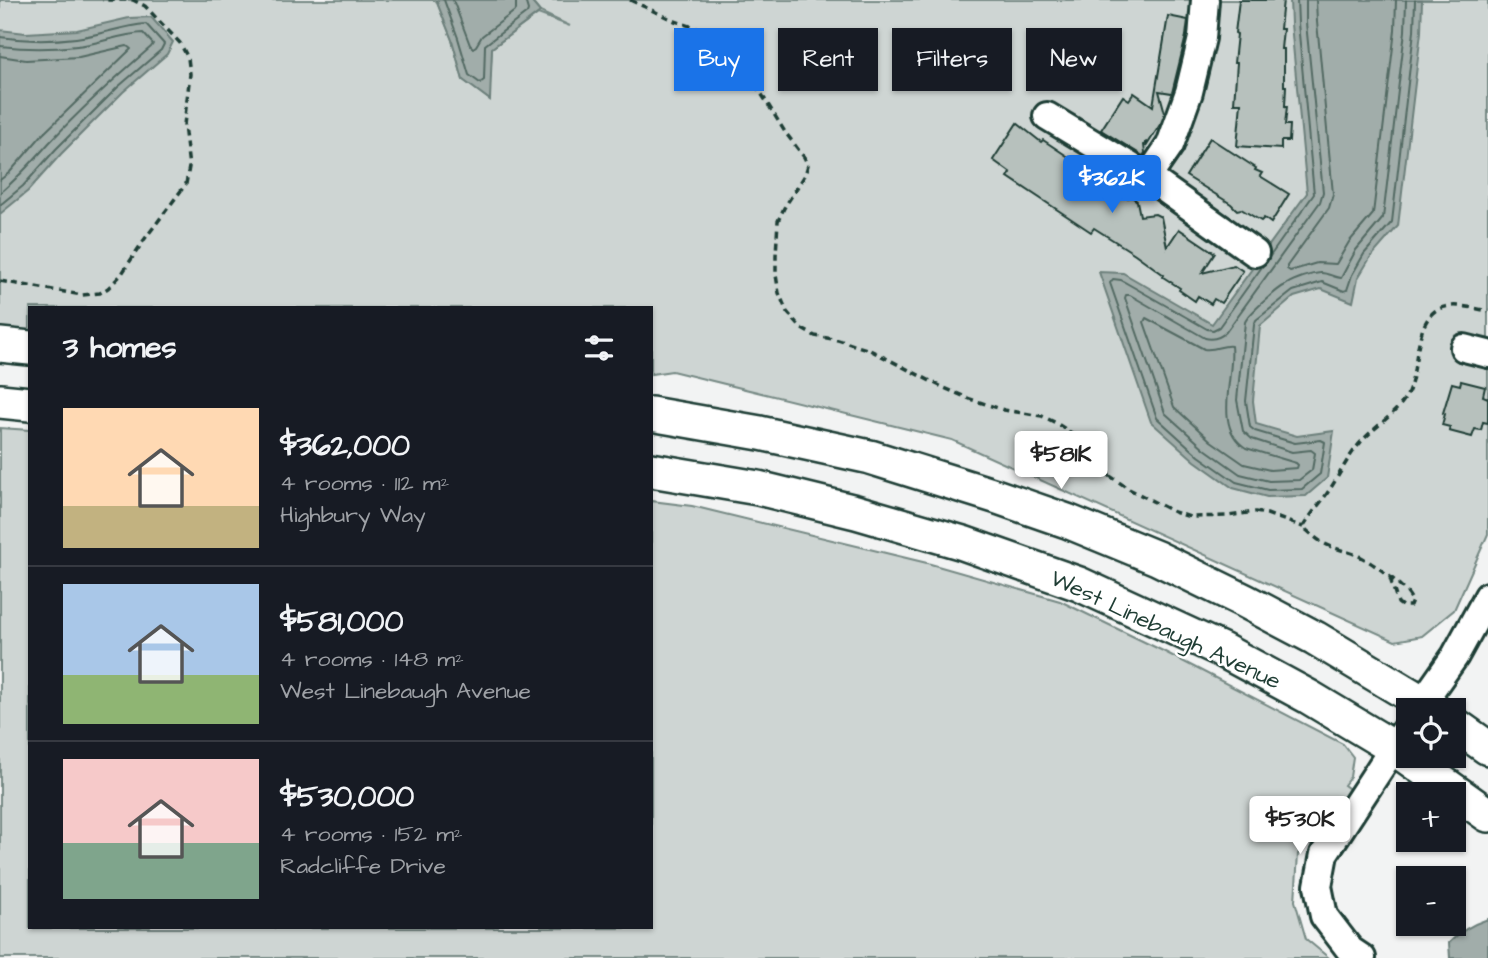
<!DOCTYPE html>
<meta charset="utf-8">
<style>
body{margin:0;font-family:"Architects Daughter",sans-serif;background:#242831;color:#f1f3f6;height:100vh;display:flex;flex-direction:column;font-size:26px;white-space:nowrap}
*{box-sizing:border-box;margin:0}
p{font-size:23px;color:#9ea1a6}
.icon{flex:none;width:38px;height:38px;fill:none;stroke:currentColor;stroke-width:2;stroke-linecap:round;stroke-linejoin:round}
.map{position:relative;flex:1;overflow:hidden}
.side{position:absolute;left:28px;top:306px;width:625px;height:623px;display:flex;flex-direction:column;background:#171b24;border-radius:0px;box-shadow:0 2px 5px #0004}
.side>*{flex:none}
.hud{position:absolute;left:674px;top:28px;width:665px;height:63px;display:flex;gap:14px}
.controls{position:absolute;left:1396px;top:698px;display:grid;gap:14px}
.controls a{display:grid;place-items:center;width:70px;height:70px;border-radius:0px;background:#171b24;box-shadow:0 2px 5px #0004;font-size:35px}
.price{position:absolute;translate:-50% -60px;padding:0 16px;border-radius:7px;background:#fff;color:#222;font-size:23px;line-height:46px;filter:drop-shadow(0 2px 4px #0008)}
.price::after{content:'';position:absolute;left:50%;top:42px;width:21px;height:16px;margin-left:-10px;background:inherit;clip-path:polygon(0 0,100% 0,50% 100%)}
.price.selected{background:#1a73e8;color:#fff}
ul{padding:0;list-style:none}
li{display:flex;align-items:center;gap:21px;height:175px;padding:0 35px}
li+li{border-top:2px solid #363941}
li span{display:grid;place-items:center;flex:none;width:196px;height:140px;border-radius:0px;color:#555}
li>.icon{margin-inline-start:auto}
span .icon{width:84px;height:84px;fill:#fffc;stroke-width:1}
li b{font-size:30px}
h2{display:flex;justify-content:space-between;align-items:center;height:84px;padding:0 35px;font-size:30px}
.pill{padding:0 24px;border-radius:0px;background:#171b24;box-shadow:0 2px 5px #0004;font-size:24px;line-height:63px}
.pill.selected{background:#1a73e8;color:#fff}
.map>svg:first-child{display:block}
.green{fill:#ced5d3;stroke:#768984;stroke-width:2}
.water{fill:#a1adaa;stroke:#6d807b;stroke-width:2}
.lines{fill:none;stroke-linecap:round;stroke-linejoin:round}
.shore{stroke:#536a63;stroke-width:2}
.building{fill:#b7c1bd;stroke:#1f3d34;stroke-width:2}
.minor-casing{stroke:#1f3d34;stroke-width:32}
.major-casing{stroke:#1f3d34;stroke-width:38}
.path{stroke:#1f3d34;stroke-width:3.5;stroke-dasharray:7 5;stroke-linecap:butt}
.minor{stroke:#fff;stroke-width:26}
.major{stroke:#fff;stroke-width:33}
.labels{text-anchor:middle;stroke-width:5;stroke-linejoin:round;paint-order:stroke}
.street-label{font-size:23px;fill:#1f3d34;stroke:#fff}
</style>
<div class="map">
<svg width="1488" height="958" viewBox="0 0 1488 958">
<rect width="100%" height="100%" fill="#f2f3f3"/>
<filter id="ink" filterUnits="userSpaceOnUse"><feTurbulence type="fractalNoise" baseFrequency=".0143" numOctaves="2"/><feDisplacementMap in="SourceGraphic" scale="14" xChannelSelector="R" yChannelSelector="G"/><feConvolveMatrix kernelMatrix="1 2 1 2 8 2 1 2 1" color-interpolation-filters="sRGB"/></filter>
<g filter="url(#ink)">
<!-- green -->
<g class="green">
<polygon points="0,0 436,0 452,40 463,80 489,99 492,48 538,14 570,26 540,12 530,0 1488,0 1488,534 1454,610 1422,636 1395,641 952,440 672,371 651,374 651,308 30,308 30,332 0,329"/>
<polygon points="0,428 30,430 30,928 651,928 651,501 692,506 927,563 1060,601 1163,651 1343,744 1353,757 1350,777 1344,785 1352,791 1298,854 1295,901 1306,939 1329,958 0,958"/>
</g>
<!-- water -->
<g class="water">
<polygon points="436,0 530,0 540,12 492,48 490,100 463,80 452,40"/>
<polygon points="1290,0 1422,0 1421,32 1398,226 1370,258 1358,278 1353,302 1321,289 1294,297 1260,326 1253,401 1256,424 1297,436 1334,431 1327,478 1306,496 1267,497 1233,488 1195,461 1151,422 1099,272 1123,273 1212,324 1307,193 1291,24"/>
<polygon points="151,17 173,42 167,54 123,92 61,154 28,191 0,214 0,30 26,33 77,30 129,18"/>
<path d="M 1488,919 L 1488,958 L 1450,958 L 1449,943 C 1459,932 1473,924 1488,919 Z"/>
</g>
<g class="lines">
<!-- shore -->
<g class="shore">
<polyline points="444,0 458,38 469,75 480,83 484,80 485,45 527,13 528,10 525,0"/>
<polyline points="453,0 470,45 473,48 476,46 482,36 516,10 516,0"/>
<path d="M 1306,0 L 1306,23 L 1323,192 L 1320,202 L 1226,332 C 1220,338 1214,340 1205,338 L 1130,295 L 1126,295 L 1125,298 L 1165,413 L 1205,449 L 1240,474 L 1269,481 L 1299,480 L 1312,470 L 1315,453 L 1311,450 L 1292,452 L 1252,439 L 1243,431 L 1237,400 L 1245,322 C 1249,313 1277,289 1287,284 C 1295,279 1310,274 1320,273 C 1327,272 1334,278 1341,278 L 1356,250 L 1383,218 L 1405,31 L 1406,0"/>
<polyline points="1316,0 1317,22 1333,194 1329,208 1287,266 1287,269 1290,271 1317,263 1336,264 1349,242 1373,214 1395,30 1396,0"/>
<path d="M 0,37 C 25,41 51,41 76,38 C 100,35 122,26 146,24 L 164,44 L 161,50 L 118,87 L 56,149 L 23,186 L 0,205"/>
<path d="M 0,46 C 26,49 52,49 77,46 C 99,44 120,34 143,33 L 153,44 L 151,47 C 116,77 81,109 49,143 C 33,161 18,178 0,193"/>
<polyline points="0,56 26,60 79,57 127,46 131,49 42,135 10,172 0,180"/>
<polyline points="1268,259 1314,194 1298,23 1297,0"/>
<polyline points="1264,264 1219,327 1213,330 1207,329 1121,280 1113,279 1110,283 1157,418 1199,456 1236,482 1268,490 1302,489 1320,474 1325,442 1321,440 1295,443 1255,431 1250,427 1246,401 1254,325 1256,320 1293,291 1322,282 1344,291 1347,290 1352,275 1364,254 1392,222 1414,31 1415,0"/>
<path d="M 1146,318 L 1204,349 C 1215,351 1224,344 1231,346 C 1235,376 1212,427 1246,448 L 1296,463 L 1298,465 L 1297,468 L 1270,470 L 1244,464 L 1211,441 L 1174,407 L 1144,322 Z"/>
</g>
</g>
<!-- building -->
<g class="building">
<polygon points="1239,0 1283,0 1280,29 1283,29 1281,49 1284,49 1284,86 1286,86 1285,106 1287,106 1285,125 1290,125 1289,141 1281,141 1281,149 1237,146 1241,103 1234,103 1237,63 1234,63 1237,34 1235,33"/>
<polygon points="1168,16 1188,20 1186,36 1172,93 1159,91 1165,113 1161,123 1146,147 1147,141 1144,145 1145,153 1143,156 1101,130 1123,96 1129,100 1134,93 1153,106"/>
<polygon points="1017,123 1041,142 1043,140 1073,160 1127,198 1132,197 1137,201 1140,216 1155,214 1161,217 1167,247 1179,229 1215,253 1202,273 1234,265 1243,271 1221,303 1214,299 1211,304 1198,296 1195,301 1179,290 1180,288 1163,277 1164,275 1135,254 1094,228 1091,232 1008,177 1011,173 993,160"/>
<polygon points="1210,138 1256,168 1255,170 1262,173 1260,176 1289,194 1271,223 1264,218 1261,221 1241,209 1237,210 1231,204 1186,176"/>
<polygon points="1461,381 1485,387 1483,396 1488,398 1488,423 1483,422 1481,430 1475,429 1472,437 1449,431 1450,427 1442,425 1445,414 1443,413 1452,383 1460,385"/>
</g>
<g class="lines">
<defs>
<g id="minor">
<polyline points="1047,116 1148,177 1255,253"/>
<polyline points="1148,177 1170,145 1189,92 1202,38 1205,0"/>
<polyline points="1464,348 1488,354"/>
<polyline points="1417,710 1455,656 1488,596"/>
<polyline points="1362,958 1350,950 1324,916 1318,886 1324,854 1409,724"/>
</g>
<g id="major">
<polyline points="0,345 30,348"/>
<polyline points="0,401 30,404"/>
<polyline points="651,414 760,433 870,457 995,496 1067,521 1157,558 1245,601 1315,638 1435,710"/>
<polyline points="651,470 758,488 856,512 963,543 1079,584 1222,650 1309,697 1394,748 1488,815"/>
<polyline points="1454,724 1488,748"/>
</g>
</defs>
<!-- minor casing -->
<use href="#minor" class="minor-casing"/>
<!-- major casing -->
<use href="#major" class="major-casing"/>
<!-- path -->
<g class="path">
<polyline points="630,0 675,21 702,30 728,46 740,59 785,132 804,157 808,165 805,175 784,208 778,221 776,255 776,275 779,293 787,312 802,329 815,336 838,340 870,350 942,387 970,399 1004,410 1042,416 1056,423 1073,434 1107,474 1129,489 1174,512 1190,517 1228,516 1255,512 1267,514 1303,527"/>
<polyline points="0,281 82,295 100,293 108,288 121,275 144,240 186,184 189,167 184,125 190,74 188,58 180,43 145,6 133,0 102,0"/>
<path d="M 1390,578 L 1398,603 L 1402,606 L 1410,606 L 1412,601 C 1408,588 1371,561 1357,555 C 1347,551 1335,549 1325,544 C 1317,540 1310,533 1303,527 C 1310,515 1320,504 1328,492 C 1339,476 1347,458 1360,443 C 1374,427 1396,414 1406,397 C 1419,374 1413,328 1435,311 C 1450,301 1472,308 1488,311"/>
</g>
<!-- minor -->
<use href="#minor" class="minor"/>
<!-- major -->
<use href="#major" class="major"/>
</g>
</g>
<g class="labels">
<!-- street labels -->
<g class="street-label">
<text transform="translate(1166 629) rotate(25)" y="8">West Linebaugh Avenue</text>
</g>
</g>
</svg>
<div class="controls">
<a><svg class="icon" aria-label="locate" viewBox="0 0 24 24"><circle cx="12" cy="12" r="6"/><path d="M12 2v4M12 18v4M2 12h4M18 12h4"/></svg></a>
<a>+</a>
<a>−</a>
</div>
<b class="price selected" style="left:1112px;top:215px">$362K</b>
<b class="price" style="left:1061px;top:491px">$581K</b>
<b class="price" style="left:1300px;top:856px">$530K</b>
<div class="hud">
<a class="pill selected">Buy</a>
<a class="pill">Rent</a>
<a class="pill">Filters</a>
<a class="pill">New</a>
</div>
<section class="side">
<h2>3 homes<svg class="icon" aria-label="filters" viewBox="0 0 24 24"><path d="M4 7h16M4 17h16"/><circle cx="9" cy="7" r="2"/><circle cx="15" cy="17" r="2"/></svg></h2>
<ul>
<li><span style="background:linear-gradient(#ffd9b3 70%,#c2b280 0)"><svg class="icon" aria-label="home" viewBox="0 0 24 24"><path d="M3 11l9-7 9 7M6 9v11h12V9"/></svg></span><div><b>$362,000</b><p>4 rooms · 112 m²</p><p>Highbury Way</p></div></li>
<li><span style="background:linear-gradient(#a9c7e8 65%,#8fb573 0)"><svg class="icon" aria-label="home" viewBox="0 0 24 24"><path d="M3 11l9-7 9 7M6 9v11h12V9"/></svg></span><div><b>$581,000</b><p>4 rooms · 148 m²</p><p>West Linebaugh Avenue</p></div></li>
<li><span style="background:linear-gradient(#f6c9c9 60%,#7fa58c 0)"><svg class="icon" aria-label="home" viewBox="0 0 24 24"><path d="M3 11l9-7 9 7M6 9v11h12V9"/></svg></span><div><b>$530,000</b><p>4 rooms · 152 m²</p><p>Radcliffe Drive</p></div></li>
</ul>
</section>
</div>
